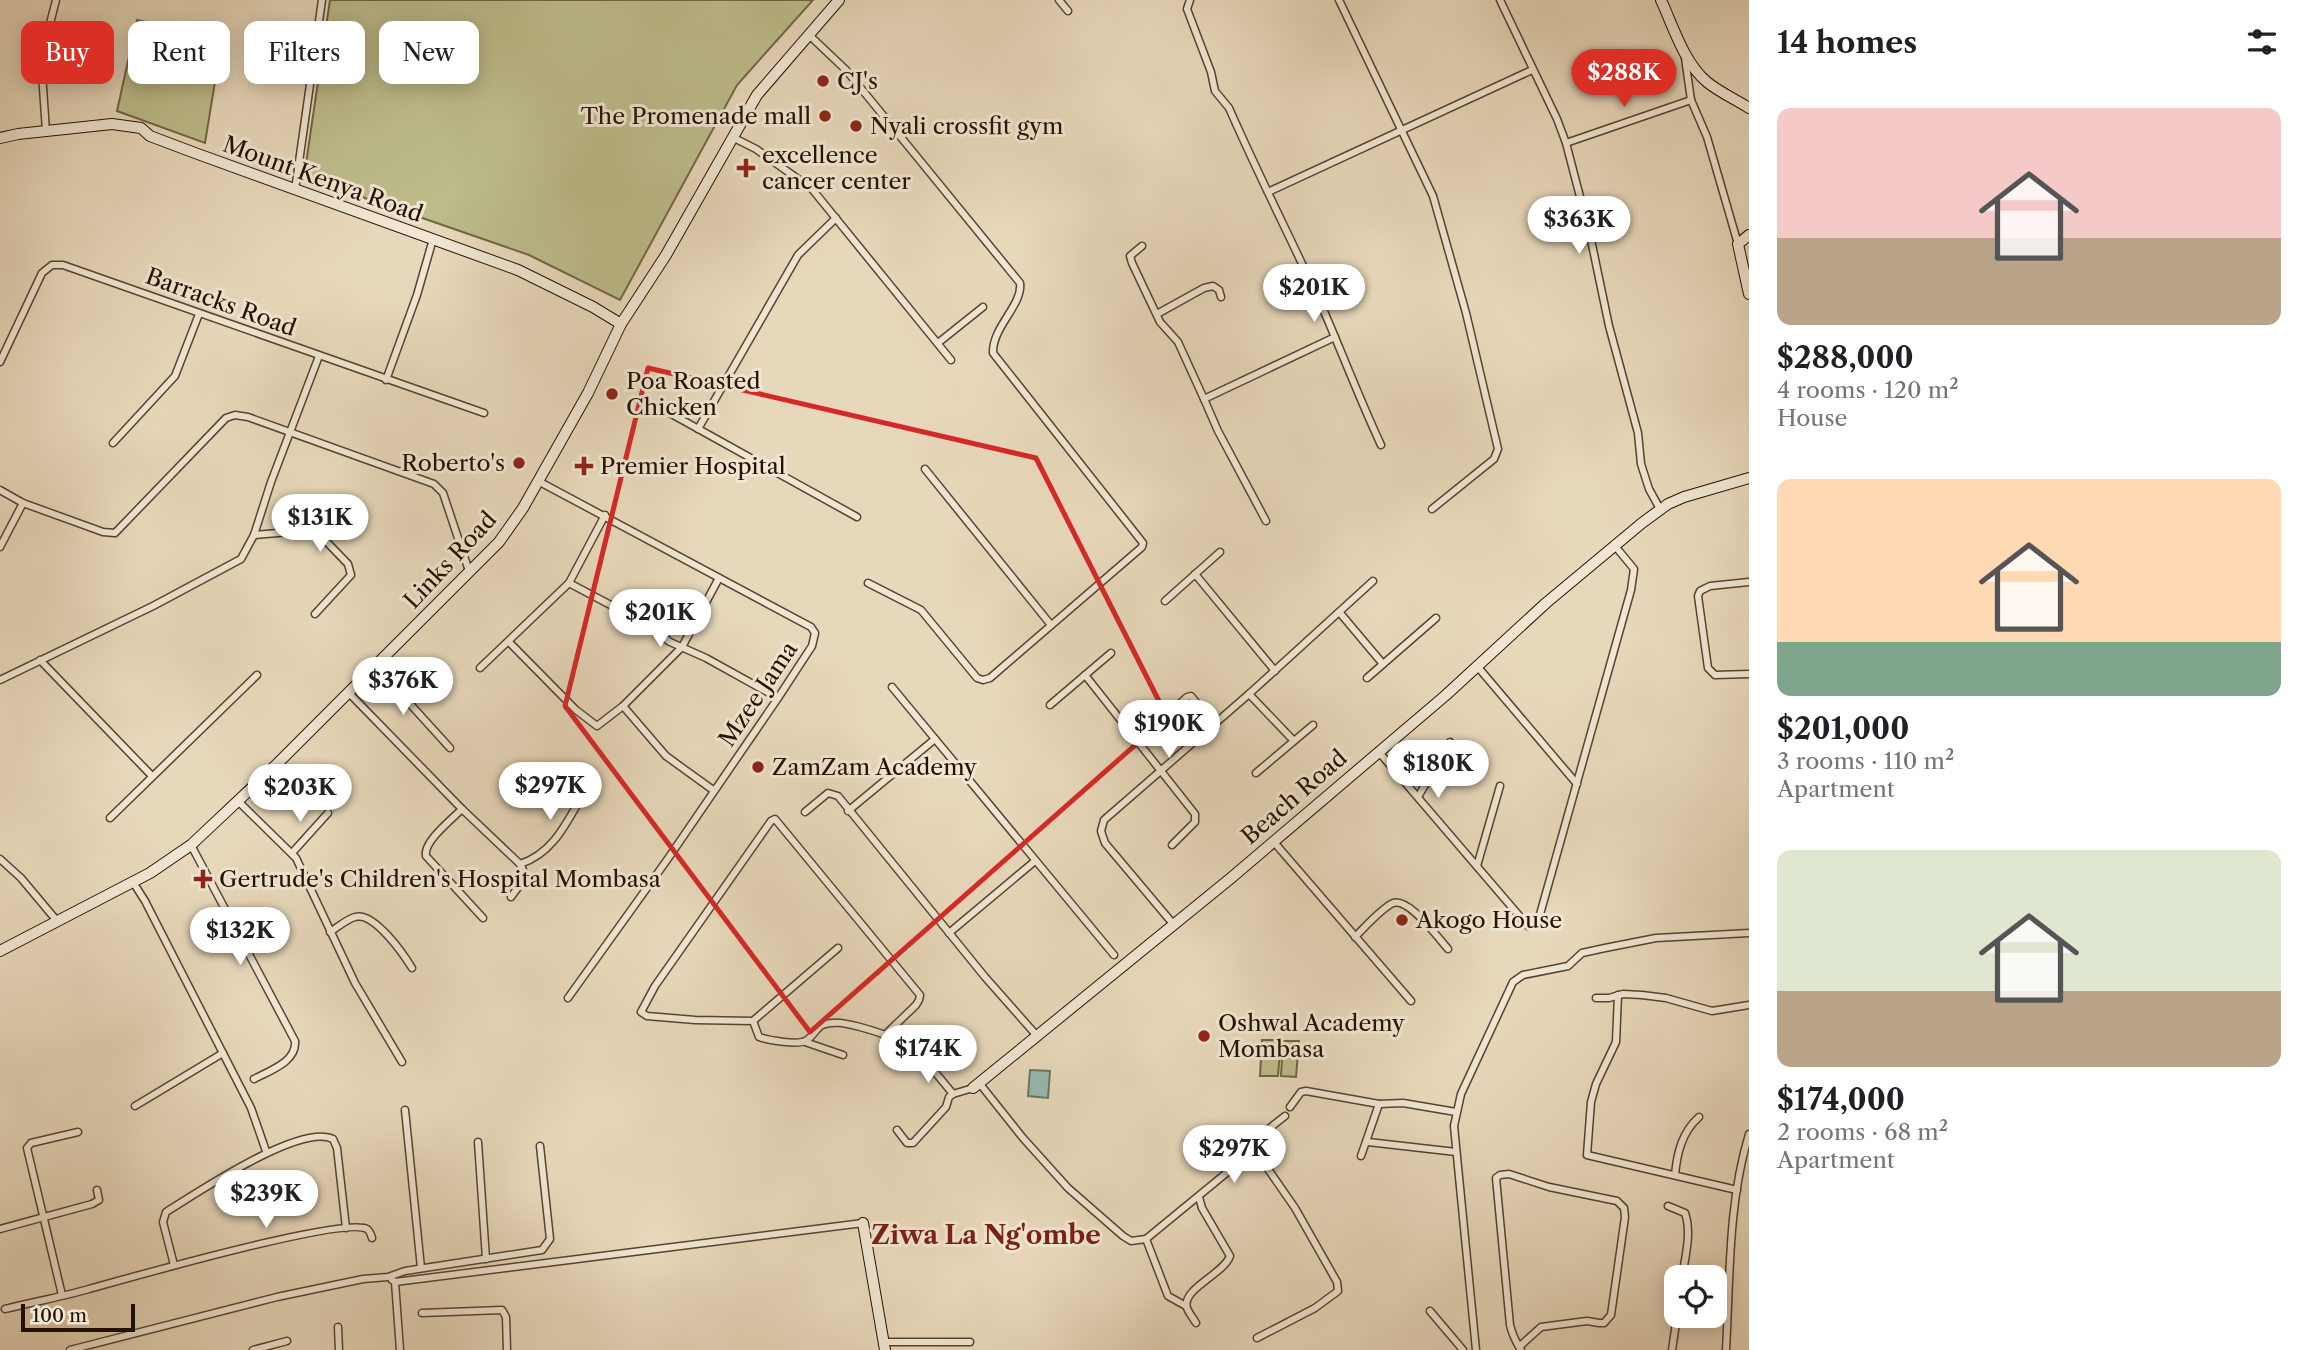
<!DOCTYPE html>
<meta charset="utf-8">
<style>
body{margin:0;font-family:"Libre Caslon Text",serif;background:#f2f2f2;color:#202124;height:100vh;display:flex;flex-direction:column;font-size:26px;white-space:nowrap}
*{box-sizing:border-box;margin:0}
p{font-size:23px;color:#757577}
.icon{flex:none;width:38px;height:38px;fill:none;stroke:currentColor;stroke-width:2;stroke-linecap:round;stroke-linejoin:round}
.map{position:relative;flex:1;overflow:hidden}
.sheet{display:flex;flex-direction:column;background:#fff;width:560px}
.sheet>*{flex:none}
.hud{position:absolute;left:21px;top:21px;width:665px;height:63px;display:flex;gap:14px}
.controls{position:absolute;left:1664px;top:1265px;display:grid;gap:14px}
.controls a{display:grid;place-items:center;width:63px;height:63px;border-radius:14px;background:#fff;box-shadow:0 4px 18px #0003;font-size:35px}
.scale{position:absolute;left:21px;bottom:18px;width:114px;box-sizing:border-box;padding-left:7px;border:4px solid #251100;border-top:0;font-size:19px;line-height:24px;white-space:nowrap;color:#251100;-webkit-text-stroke:5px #f0e6d3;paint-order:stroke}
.price{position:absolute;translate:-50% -60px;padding:0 16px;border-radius:24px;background:#fff;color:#222;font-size:23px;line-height:46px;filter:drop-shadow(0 2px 4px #0008)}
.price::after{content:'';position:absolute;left:50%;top:42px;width:21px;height:16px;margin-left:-10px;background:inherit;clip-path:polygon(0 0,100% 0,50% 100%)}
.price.selected{background:#d93025;color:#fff}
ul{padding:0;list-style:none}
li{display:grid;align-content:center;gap:14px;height:371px;padding:0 28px}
li span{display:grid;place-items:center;height:217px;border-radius:14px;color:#555}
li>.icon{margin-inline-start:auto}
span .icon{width:126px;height:126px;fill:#fffc;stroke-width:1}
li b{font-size:30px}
h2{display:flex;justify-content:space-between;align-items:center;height:84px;padding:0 28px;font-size:30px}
.pill{padding:0 24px;border-radius:14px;background:#fff;box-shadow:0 4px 18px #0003;font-size:24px;line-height:63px}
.pill.selected{background:#d93025;color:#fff}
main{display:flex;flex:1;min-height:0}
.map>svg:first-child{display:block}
.green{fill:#bdbc8b;stroke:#716646;stroke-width:2}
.water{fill:#97bab0;stroke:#69766a;stroke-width:2}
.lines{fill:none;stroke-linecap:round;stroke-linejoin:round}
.street-casing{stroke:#56432f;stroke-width:9}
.secondary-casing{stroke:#251100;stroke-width:12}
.street{stroke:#f0e6d3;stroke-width:6}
.secondary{stroke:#f0e6d3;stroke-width:10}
.marked{fill:none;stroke:#d62828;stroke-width:5;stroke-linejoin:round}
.poi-dot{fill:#8f2418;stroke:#f0e6d3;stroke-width:2.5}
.labels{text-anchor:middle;stroke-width:6;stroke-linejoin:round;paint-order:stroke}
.poi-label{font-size:23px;fill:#251100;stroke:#f0e6d3;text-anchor:start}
.street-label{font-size:23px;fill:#251100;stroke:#f0e6d3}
.quarter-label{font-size:26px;font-weight:bold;fill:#7a1f14;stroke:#f0e6d3}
</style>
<main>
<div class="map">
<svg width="1749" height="1350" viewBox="0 0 1749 1350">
<rect width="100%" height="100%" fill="#e8d8bb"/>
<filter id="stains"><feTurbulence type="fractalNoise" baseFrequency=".00286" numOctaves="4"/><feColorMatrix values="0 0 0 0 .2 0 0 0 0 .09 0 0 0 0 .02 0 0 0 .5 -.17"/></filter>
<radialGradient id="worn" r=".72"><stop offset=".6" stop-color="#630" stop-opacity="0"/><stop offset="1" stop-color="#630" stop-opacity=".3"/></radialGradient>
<!-- green -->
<g class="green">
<polygon points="330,0 813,0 737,85 620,300 529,255 304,177"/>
<polygon points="137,20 222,39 205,143 117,111"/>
<polygon points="1262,1040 1281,1040 1278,1076 1260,1076"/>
<polygon points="1283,1041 1299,1041 1296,1077 1281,1076"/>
</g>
<!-- water -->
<polygon class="water" points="1030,1070 1050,1071 1048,1098 1028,1096"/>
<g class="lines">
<defs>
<g id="street">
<polyline points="1059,0 1068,11"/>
<path d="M 1190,0 L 1187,9 L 1211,72 L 1215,91 L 1229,108 C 1258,174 1290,237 1320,302 C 1341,350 1359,398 1381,445"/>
<polyline points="1339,0 1433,196 1466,313 1498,449 1494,459 1432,509"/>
<polyline points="1500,0 1557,119 1566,143 1590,235 1609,326 1638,433 1641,464 1649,489 1660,509"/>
<path d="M 808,34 L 846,70 L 1020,283 C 1023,305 992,327 993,353 L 1143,543 L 1142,547 L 990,678 L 983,680 L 977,678 L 921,610 L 868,583"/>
<polyline points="1685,58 1691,100 1707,137 1738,244"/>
<polyline points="46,131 41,59 56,0"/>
<polyline points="732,137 756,149 812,189 951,360"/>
<polyline points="1566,143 1691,100"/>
<polyline points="295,190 322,0"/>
<polyline points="1268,192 1532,70"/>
<polyline points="1142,246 1130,256 1132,263 1160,322 1178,342 1204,399"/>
<polyline points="1157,314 1204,288 1213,286 1219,290 1221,297"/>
<polyline points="938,343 983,307"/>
<polyline points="0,362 42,273 52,265 63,265 484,413"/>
<polyline points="386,380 417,295 433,239"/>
<polyline points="657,406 857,517"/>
<polyline points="698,429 798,255 836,218"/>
<polyline points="113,443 175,376 199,314"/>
<polyline points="925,469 1051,625"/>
<polyline points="538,481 811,627 815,633 812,646 778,698 667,860 568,998"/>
<polyline points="0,490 23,503 103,532 115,533 226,418 235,415 248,417 434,484 443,493 469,571"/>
<polyline points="1266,521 1218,431 1204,399 1335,337"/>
<polyline points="254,535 313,530 318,533 348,564 351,575 315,614"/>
<polyline points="0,547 23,503"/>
<polyline points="1195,574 1275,671"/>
<polyline points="1749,582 1710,586 1700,591 1698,596 1708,668 1715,675 1749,674"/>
<polyline points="569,583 639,620 670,642 706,658 778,698"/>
<polyline points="1165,601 1220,552"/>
<polyline points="1340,613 1383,664"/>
<polyline points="509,642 576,710 597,726 623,706 682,647 719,578"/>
<polyline points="40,660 152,776"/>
<polyline points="1477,666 1577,784"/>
<polyline points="480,668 569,583 605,515"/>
<polyline points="371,669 401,694 450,748"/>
<polyline points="1085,675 1195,814 1195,822 1172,845"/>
<polyline points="1367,678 1436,618"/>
<polyline points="0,680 153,606 241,559 254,535 271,482 319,356"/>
<polyline points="892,687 1114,955"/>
<polyline points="348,692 462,809 521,865 525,875 522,882 511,897"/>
<polyline points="1249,694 1293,740"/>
<polyline points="1050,705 1111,653"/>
<polyline points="623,706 666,756 713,790"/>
<polyline points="1169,713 1187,697 1191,696 1214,724"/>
<polyline points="1378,751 1528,926 1537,925 1631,590 1634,569 1615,546"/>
<polyline points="1256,773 1313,725"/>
<polyline points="1418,797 1450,742"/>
<polyline points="238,801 296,858 355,983 402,1062"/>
<path d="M 462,809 C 451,820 423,842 426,856 L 483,918"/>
<polyline points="848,811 935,739"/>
<polyline points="805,812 828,793 838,796 985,977 1038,1037"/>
<polyline points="110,818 257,675"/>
<polyline points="1273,841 1411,1001"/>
<path d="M 191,845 L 295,1041 C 297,1062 269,1071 254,1079"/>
<polyline points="292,853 328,813"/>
<polyline points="0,859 21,878 57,921"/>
<path d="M 520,864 C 555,853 568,819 586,789"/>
<polyline points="1477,866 1500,786"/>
<polyline points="133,882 145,901 251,1108 266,1151"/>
<polyline points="1174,925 1105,843 1101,831 1104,820 1249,694 1373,581"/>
<path d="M 330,932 C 338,927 347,919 355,917 C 374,911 404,955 412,968"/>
<polyline points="949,933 1035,861"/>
<path d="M 1355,937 C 1366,926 1378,912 1391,904 C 1407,894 1438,938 1448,949"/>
<polyline points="838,948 753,1021 695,1020 647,1016 641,1012 655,986 771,821 775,819 920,995 919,1000 916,1005 886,1034"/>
<polyline points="1618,995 1616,1042 1596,1084 1591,1102 1587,1155 1737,1190"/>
<polyline points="1596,998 1609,998 1623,994 1642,995 1666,998 1712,1011 1749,1005"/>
<path d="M 753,1021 L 759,1037 C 768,1040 799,1046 807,1040 C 813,1036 816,1029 822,1025 C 834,1020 848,1024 860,1027 C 915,1042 918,1052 953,1094 L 973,1088"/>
<polyline points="805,1042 843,1055"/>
<polyline points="980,1084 1023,1138 1068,1188 1123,1236 1131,1241 1146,1239 1252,1152"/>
<polyline points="135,1106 223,1053"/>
<polyline points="1290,1107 1301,1092 1306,1091 1379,1104 1403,1103 1456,1112"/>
<polyline points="405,1110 421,1268"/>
<polyline points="897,1130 907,1143 913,1143 946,1107 949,1097 953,1094"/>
<polyline points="478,1142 486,1259"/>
<polyline points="1368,1142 1456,1152"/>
<polyline points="1361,1156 1379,1104"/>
<path d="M 1675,1175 C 1677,1153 1682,1132 1699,1117"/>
<path d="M 1668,1206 L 1685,1213 C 1692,1233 1685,1257 1682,1278"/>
<polyline points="0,1229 92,1204 99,1200 97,1190"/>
<polyline points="1146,1239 1168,1296 1186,1306"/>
<path d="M 174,1265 L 163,1222 L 166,1212 C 197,1193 300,1123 333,1139 L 337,1148 L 346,1228"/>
<polyline points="392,1280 395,1282 400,1350"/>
<polyline points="395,1282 863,1223"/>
<polyline points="62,1295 27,1148 31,1143 78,1132"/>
<path d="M 5,1309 C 33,1302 61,1297 89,1289 C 125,1279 345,1216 367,1229 C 370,1231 371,1235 372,1238"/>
<polyline points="1430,1311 1463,1350"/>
<polyline points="422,1313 502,1310 506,1317 507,1350"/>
<path d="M 1196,1323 C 1193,1318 1189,1313 1187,1308 C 1181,1289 1224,1274 1230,1256 L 1202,1208 L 1199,1197"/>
<polyline points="338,1327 339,1350"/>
<polyline points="1257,1338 1315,1308 1338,1291 1337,1282 1295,1208 1261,1159 1249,1148 1250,1138 1266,1131 1285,1116"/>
<polyline points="883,1342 970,1342"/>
<path d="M 1519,1347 L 1541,1327 L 1587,1321 L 1599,1323 L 1604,1323 L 1611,1315 L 1625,1217 L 1624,1208 L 1617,1201 L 1549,1187 L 1509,1174 L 1500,1175 L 1496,1178 L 1510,1325 C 1512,1334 1516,1342 1521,1350"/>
<polyline points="70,1350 277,1297 363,1279 388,1277 405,1271 542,1250 550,1239 540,1146"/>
<polyline points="253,1350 287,1341"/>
<polyline points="1476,1350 1454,1126 1461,1094 1513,982 1523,975 1568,966 1582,953 1605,948 1656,938 1749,933"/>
<polyline points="1672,1350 1677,1316"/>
<path d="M 1726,1350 C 1730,1278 1728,1203 1749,1134"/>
</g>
<g id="secondary">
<path d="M 1661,0 C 1673,26 1684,63 1707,82 C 1719,92 1735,99 1749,108"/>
<polyline points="0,138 18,134 112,124 141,128 150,136 195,153 518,270 593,307 621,324"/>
<polyline points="1749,235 1738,244 1749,294"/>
<polyline points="0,951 150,873 191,845 276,765 499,542 523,508 588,393 621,324 666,255 757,95 839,0"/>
<polyline points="973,1088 1231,878 1446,695 1546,603 1642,523 1668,504 1684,497 1749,478"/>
<polyline points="863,1223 885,1350"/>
</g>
</defs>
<!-- street casing -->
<use href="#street" class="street-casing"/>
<!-- secondary casing -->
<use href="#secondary" class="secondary-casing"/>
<!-- street -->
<use href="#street" class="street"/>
<!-- secondary -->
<use href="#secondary" class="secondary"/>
</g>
<!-- marked area -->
<path class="marked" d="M 648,368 L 1036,458 L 1167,717 L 810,1032 L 565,706 Z"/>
<!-- markers -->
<g class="poi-dot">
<circle cx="823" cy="81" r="7"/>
<circle cx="825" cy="116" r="7"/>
<circle cx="856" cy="126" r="7"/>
<path d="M742.5 157.5h7v7h7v7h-7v7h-7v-7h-7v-7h7z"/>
<circle cx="612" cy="394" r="7"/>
<circle cx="519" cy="463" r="7"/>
<path d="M580.5 455.5h7v7h7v7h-7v7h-7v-7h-7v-7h7z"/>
<circle cx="758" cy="767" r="7"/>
<path d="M199.5 868.5h7v7h7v7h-7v7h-7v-7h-7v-7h7z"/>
<circle cx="1402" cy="920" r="7"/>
<circle cx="1204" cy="1036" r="7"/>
</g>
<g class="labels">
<!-- poi labels -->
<g class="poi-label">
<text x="837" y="89">CJ's</text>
<text x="811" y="124" text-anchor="end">The Promenade mall</text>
<text x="870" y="134">Nyali crossfit gym</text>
<text x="762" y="163">excellence<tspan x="762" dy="26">cancer center</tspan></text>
<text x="626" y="389">Poa Roasted<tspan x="626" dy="26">Chicken</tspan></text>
<text x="505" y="471" text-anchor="end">Roberto's</text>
<text x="600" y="474">Premier Hospital</text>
<text x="772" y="775">ZamZam Academy</text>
<text x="219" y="887">Gertrude's Children's Hospital Mombasa</text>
<text x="1416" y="928">Akogo House</text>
<text x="1218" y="1031">Oshwal Academy<tspan x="1218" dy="26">Mombasa</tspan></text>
</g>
<!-- street labels -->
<g class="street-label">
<text transform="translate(323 179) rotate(20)" y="8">Mount Kenya Road</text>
<text transform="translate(221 302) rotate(20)" y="8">Barracks Road</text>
<text transform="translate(450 560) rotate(-47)" y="8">Links Road</text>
<text transform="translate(758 694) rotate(-56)" y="8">Mzee Jama</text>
<text transform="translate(1294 797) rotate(-41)" y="8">Beach Road</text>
</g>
<!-- quarter labels -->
<g class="quarter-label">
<text x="986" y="1244">Ziwa La Ng'ombe</text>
</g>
</g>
<rect width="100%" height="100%" filter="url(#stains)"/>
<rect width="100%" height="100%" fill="url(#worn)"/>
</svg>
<div class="controls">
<a><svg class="icon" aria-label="locate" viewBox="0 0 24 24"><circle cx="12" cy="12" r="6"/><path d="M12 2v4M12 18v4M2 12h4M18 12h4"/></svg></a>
</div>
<div class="scale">100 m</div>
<b class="price selected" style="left:1624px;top:109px">$288K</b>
<b class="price" style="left:1579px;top:256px">$363K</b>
<b class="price" style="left:1314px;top:324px">$201K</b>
<b class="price" style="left:320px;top:554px">$131K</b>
<b class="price" style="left:660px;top:649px">$201K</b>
<b class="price" style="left:403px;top:717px">$376K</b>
<b class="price" style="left:1169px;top:760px">$190K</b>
<b class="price" style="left:1438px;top:800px">$180K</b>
<b class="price" style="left:550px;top:822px">$297K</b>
<b class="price" style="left:300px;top:824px">$203K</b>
<b class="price" style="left:240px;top:967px">$132K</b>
<b class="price" style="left:928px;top:1085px">$174K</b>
<b class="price" style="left:1234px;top:1185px">$297K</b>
<b class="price" style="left:266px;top:1230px">$239K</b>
<div class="hud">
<a class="pill selected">Buy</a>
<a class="pill">Rent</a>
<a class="pill">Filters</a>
<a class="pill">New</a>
</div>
</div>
<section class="sheet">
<h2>14 homes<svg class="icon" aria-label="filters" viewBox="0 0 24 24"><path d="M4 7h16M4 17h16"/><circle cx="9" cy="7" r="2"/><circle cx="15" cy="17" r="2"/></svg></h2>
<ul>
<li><span style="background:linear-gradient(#f6c9c9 60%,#b9a48a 0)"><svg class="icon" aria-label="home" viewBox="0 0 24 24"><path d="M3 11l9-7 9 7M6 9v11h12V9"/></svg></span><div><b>$288,000</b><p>4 rooms · 120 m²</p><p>House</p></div></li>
<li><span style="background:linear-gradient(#ffd9b3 75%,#7fa58c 0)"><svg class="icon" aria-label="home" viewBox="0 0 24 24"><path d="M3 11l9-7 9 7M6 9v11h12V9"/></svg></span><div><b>$201,000</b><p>3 rooms · 110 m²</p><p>Apartment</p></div></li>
<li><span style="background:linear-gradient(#dfe7d0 65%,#b9a48a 0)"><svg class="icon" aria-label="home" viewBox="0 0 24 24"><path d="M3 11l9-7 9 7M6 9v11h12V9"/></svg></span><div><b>$174,000</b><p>2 rooms · 68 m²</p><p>Apartment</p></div></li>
</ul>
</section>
</main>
